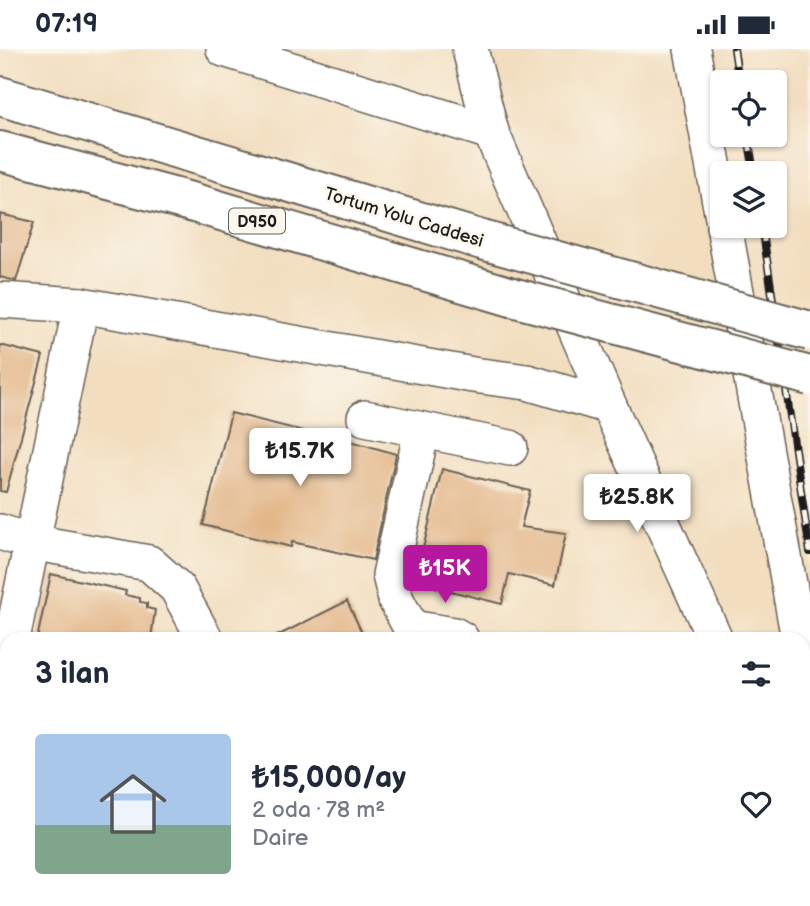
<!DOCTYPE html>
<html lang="tr">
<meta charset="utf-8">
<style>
body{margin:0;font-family:"Balsamiq Sans",sans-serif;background:#f6f6f7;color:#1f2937;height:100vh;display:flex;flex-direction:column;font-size:26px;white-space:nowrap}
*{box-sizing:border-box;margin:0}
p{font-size:23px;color:#747a83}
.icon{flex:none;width:38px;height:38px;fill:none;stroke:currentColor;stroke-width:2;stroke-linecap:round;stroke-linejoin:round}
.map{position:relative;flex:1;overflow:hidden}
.drawer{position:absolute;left:0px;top:583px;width:810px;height:275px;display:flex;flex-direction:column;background:#fff;border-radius:21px 21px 0 0;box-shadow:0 2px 5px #0004}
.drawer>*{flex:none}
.buttons{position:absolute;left:710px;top:21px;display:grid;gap:14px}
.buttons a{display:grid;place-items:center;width:77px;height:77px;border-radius:7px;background:#fff;box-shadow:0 2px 5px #0004;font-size:35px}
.price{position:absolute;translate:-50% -60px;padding:0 16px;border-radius:7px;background:#fff;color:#222;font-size:23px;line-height:46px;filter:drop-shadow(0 2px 4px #0008)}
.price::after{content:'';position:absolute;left:50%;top:42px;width:21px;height:16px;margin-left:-10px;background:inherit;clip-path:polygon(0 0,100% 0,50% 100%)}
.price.current{background:#b5179e;color:#fff}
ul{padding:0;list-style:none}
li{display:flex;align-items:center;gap:21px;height:175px;padding:0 35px}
li span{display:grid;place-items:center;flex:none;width:196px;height:140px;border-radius:7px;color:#555}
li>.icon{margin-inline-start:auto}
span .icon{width:84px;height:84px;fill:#fffc;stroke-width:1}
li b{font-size:30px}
h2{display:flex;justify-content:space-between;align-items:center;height:84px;padding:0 35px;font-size:30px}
.status{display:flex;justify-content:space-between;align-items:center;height:49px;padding:0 35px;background:#fff;direction:ltr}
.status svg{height:19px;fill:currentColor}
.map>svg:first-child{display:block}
.building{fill:#e2b587}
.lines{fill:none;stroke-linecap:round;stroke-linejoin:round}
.minor-casing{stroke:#676055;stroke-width:38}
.highway-casing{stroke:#676055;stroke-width:42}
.minor{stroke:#fff;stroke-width:35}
.highway{stroke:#fff;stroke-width:38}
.rail-casing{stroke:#1c1c1c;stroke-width:8}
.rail{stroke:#fbf7ec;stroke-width:5;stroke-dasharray:16;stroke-linecap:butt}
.highway-bridge-casing{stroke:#676055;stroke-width:42;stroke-linecap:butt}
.highway-bridge{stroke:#fff;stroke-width:38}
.labels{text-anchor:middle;stroke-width:5;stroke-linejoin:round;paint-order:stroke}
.shield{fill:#fbf7ec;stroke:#5f5e5a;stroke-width:2}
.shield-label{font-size:16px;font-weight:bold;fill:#1c1c1c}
.street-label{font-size:18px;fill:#1c1c1c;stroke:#fbf7ec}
</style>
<div class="status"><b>07:19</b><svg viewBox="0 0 49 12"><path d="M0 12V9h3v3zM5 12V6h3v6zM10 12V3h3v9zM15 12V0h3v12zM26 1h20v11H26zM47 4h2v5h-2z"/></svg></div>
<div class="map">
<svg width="810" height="857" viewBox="0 0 810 857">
<rect width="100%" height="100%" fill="#fbf7ec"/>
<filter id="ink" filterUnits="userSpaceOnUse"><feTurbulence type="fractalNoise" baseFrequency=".0143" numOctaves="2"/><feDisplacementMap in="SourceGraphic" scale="14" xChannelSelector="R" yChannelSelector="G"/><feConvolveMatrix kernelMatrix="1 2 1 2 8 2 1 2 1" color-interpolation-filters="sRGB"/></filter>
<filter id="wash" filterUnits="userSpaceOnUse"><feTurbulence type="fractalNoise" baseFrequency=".00686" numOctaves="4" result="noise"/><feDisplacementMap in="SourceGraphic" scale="28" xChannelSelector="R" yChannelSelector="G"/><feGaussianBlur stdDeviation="1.57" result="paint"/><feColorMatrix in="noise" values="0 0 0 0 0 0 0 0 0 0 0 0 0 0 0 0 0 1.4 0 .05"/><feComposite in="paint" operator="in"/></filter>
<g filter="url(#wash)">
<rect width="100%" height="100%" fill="#f2debf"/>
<g id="blocks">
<!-- building -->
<g class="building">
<polygon points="0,165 34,173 16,232 0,228"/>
<polygon points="0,296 43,307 6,443 0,442"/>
<polygon points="231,364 351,394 351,392 396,405 373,511 292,493 291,498 203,476"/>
<polygon points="442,420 530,442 521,478 566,484 555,536 509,525 502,555 415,533"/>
<polygon points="51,525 126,542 125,546 140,549 140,553 147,554 147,559 155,561 151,590 37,590"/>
<polygon points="347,552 365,590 271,590"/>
</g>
</g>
</g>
<g filter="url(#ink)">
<use href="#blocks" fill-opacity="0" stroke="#676055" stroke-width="2"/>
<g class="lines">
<defs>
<g id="minor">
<polyline points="224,0 491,83"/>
<polyline points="470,0 491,83 609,357 715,590"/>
<polyline points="692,0 723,169"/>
<polyline points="724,177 799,590"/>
<polyline points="0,251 81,256 473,326 527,333 609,357"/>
<polyline points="365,369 510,399"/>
<polyline points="0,483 31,493 149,514 177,539 205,590"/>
<polyline points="411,579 396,551 390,526 422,381"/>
<polyline points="411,579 454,586 461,590"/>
<polyline points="12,590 81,256"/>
<polyline points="803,613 810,650"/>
<polyline points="0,649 7,614"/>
<polyline points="803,782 810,780"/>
<polyline points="803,820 810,819"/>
<polyline points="342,850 346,857"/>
<polyline points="518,850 521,857"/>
<polyline points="673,850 676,857"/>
<polyline points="150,857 151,850"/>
<polyline points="550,857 583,850"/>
</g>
<g id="highway">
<polyline points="0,47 482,191"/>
<polyline points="0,102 191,153 512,248"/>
</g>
</defs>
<!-- minor casing -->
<use href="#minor" class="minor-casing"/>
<!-- highway casing -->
<use href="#highway" class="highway-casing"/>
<!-- minor -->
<use href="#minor" class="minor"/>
<!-- highway -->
<use href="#highway" class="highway"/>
<defs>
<g id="rail">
<polyline points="734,0 739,33"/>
<polyline points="748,86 754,124"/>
<polyline points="762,177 810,503"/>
</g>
</defs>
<!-- rail casing -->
<use href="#rail" class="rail-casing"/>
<!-- rail -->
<use href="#rail" class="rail"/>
<defs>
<g id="highway-bridge">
<polyline points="482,191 810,282"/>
<polyline points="512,248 810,327"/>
</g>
</defs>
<!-- highway-bridge casing -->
<use href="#highway-bridge" class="highway-bridge-casing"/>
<!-- highway-bridge -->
<use href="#highway-bridge" class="highway-bridge"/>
</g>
</g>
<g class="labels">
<!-- shield labels -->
<rect class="shield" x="229" y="159.5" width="56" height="25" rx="5"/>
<g class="shield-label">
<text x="257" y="178">D950</text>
</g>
<!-- street labels -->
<g class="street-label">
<text transform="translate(404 168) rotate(17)" y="6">Tortum Yolu Caddesi</text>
</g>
</g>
</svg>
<div class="buttons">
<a><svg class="icon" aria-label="locate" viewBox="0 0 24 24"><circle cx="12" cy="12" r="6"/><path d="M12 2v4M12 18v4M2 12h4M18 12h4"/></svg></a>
<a><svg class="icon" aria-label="layers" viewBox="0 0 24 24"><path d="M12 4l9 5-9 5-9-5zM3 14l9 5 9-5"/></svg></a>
</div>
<b class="price" style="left:300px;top:439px">₺15.7K</b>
<b class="price" style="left:637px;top:485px">₺25.8K</b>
<b class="price current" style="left:445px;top:556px">₺15K</b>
<section class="drawer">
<h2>3 ilan<svg class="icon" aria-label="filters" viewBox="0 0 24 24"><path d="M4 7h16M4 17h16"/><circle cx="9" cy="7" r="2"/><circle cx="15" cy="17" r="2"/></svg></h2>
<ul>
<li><span style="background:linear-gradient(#a9c7e8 65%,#7fa58c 0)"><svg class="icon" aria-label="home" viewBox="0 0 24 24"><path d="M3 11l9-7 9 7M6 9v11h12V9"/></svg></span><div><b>₺15,000/ay</b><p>2 oda · 78 m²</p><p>Daire</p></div><svg class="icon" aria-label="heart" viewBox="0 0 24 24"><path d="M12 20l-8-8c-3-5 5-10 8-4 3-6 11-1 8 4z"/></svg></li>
</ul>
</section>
</div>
